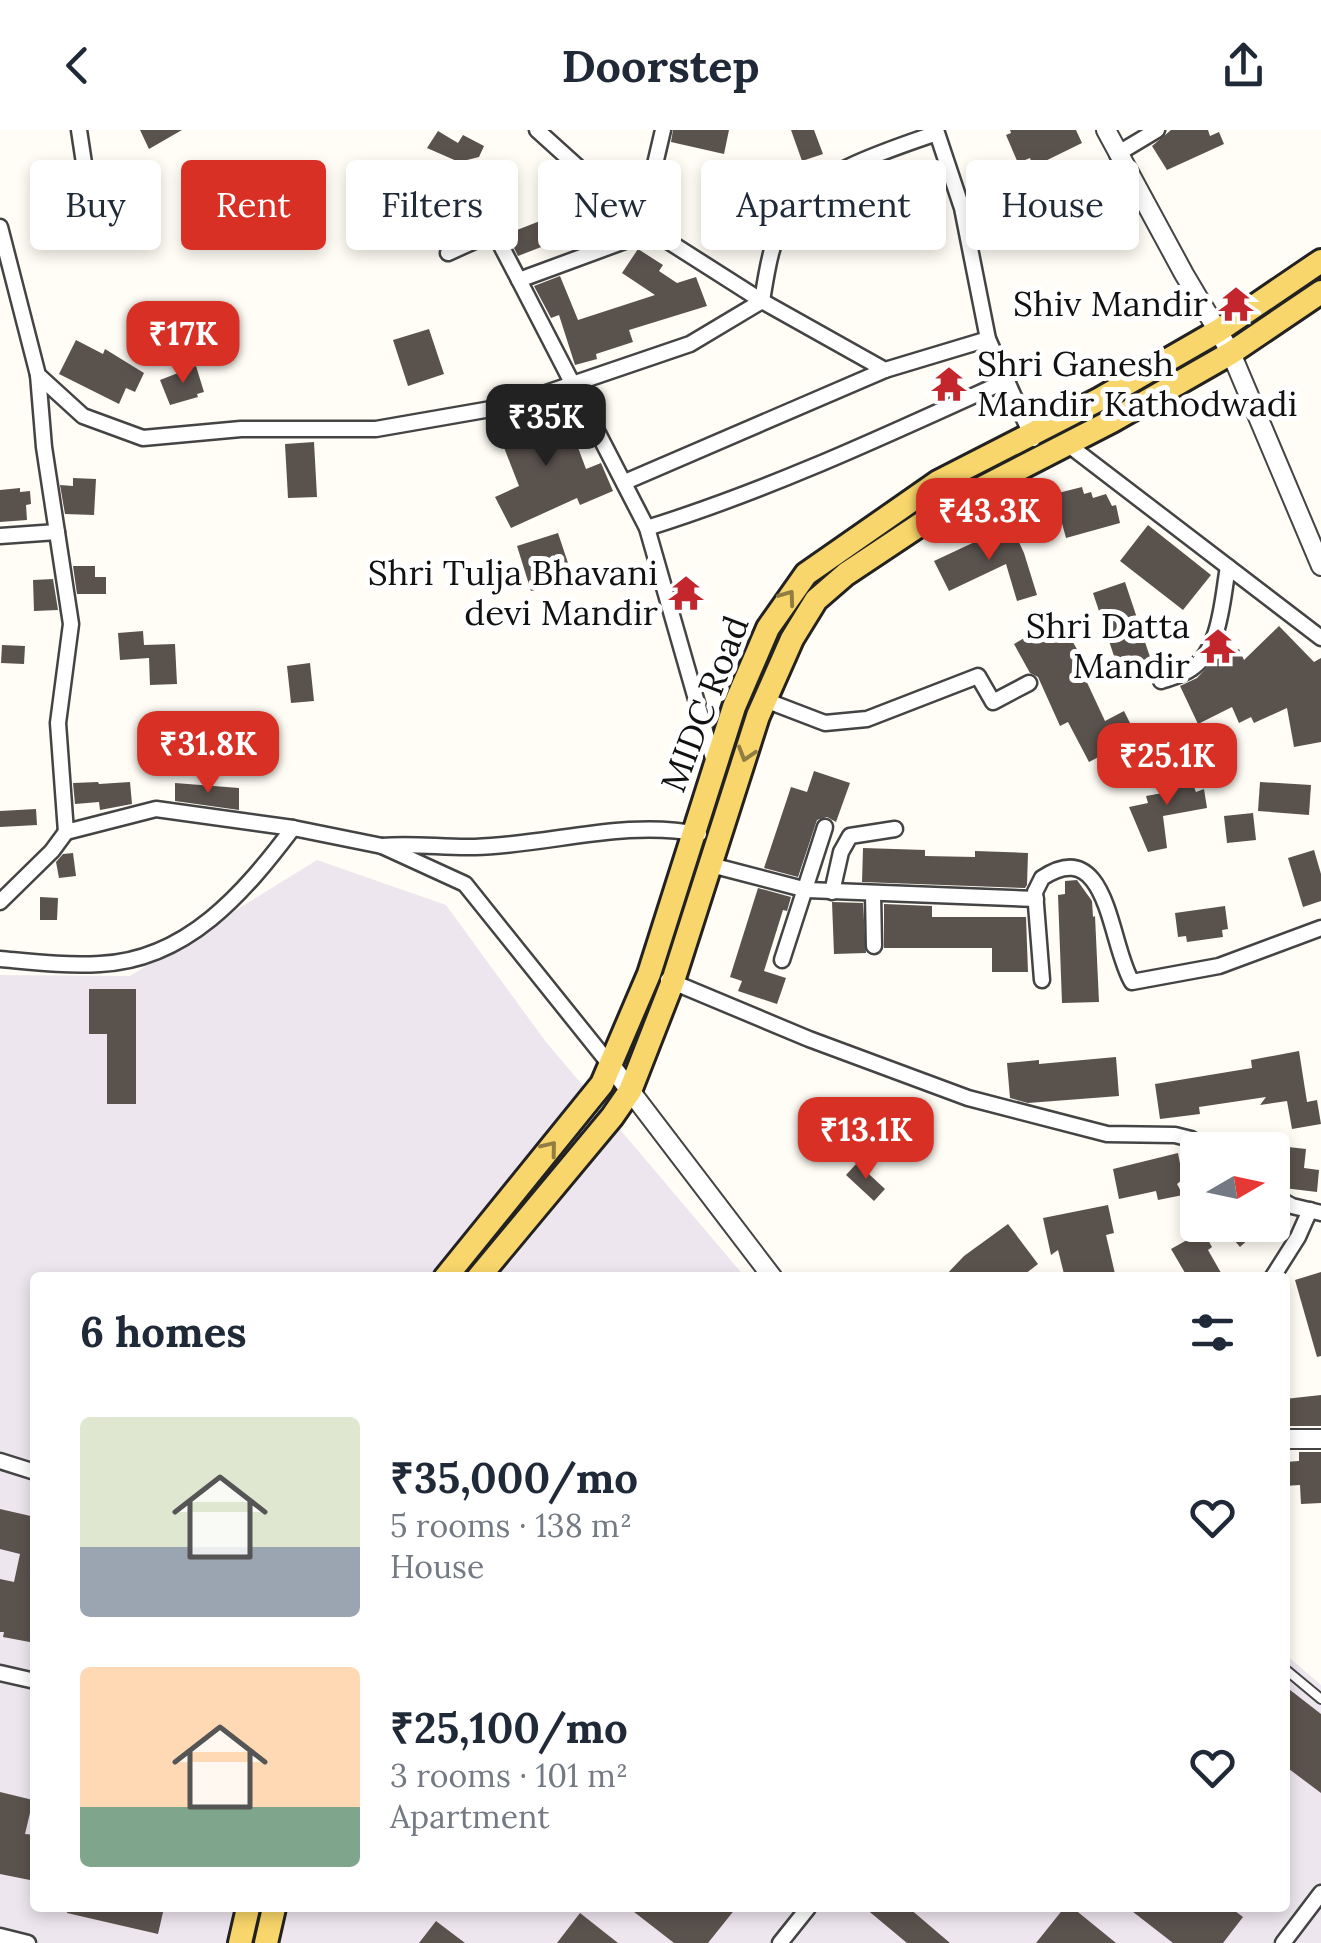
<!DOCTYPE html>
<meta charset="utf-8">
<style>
body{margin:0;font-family:Lora,serif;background:#f2f2f3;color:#1f2937;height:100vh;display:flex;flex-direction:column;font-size:38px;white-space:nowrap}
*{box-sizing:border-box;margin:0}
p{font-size:32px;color:#747a83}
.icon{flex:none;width:55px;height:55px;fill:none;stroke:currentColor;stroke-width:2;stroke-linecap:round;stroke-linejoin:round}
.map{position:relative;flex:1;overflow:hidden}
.side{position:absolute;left:30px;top:1142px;width:1260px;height:640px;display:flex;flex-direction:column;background:#fff;border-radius:10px;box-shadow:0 5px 15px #0003}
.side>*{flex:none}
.top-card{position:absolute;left:30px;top:30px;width:1262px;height:90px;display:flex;gap:20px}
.needle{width:65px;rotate:81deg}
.buttons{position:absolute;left:1180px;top:1002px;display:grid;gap:20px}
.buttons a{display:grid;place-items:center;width:110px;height:110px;border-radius:10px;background:#fff;box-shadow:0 5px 15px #0003;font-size:50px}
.price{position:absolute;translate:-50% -85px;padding:0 22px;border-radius:20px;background:#d93025;color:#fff;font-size:32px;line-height:65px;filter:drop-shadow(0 2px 5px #0008)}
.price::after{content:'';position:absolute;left:50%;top:60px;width:30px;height:22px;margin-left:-15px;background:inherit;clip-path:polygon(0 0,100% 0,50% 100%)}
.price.on{background:#222;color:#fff}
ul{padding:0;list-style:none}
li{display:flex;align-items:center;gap:30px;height:250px;padding:0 50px}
li span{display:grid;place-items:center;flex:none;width:280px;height:200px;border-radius:10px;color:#555}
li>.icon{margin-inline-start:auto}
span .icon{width:120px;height:120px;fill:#fffc;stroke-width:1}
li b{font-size:42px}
h2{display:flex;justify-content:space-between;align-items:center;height:120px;padding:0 50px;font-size:42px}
.chip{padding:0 35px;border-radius:10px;background:#fff;box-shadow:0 5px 15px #0003;font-size:35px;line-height:90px}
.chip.on{background:#d93025;color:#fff}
header{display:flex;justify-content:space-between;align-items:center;height:130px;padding:0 50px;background:#fff;font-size:45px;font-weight:800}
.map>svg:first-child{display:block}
.industrial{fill:#eee6ef}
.building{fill:#5a524d}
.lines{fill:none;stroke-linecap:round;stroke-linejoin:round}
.service-casing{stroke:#444;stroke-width:12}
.minor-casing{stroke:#444;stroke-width:19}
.tertiary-casing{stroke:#444;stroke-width:22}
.primary-casing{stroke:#222;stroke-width:28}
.service{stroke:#fff;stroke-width:8}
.minor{stroke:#fff;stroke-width:14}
.tertiary{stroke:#fff;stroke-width:18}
.primary{stroke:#f9d66b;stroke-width:22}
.oneway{stroke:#917d42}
.labels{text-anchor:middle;stroke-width:10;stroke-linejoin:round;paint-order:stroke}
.poi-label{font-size:35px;fill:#111;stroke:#fff;text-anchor:end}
.street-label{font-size:35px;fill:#111;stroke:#fff}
</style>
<header><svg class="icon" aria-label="back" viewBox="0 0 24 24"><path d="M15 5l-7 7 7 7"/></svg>Doorstep<svg class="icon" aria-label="share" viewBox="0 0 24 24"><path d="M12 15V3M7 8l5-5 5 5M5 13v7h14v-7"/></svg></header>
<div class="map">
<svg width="1321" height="1813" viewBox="0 0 1321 1813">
<rect width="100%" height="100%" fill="#fffdf5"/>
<!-- industrial -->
<polygon class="industrial" points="317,730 446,775 546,912 745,1147 35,1148 35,1778 1285,1778 1285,1524 1321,1555 1321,1813 0,1813 0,845 130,846"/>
<!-- building -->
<g class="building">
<polygon points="140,0 182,0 149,19"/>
<polygon points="673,0 729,0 724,24 671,12"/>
<polygon points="791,0 814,0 823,24 802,31"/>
<polygon points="1010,0 1076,0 1082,13 1033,37 1030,28 1018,33 1006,5 1011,3"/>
<polygon points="1171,0 1208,0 1210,6 1219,2 1224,14 1167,40 1152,16"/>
<polygon points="438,1 458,13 463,5 484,16 479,27 459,32 427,18"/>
<polygon points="272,30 291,49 242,99 238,95 233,100 214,81 266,31 268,34"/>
<polygon points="920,34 926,53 893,65 886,46"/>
<polygon points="281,72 311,83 311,105 314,106 309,119 269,104"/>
<polygon points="540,91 549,114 518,126 507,104"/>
<polygon points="638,119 663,135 659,141 677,153 696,147 707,176 629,200 633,212 596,224 597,229 575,235 559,185 551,188 534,156 560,146 578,190 655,165 622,143"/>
<polygon points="429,199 444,244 408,256 393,210"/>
<polygon points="76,210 103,224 105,219 144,243 135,262 126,258 119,274 59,244"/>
<polygon points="196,236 204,262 197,264 198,267 170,275 160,250"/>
<polygon points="564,280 586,339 601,333 613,361 580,375 577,368 511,398 495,367 519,356 496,297 520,287 523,295"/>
<polygon points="314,312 317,367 288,368 285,314"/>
<polygon points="73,348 96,349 94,385 65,384 60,355 73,356"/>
<polygon points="1082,357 1084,364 1091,362 1093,368 1106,364 1112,376 1116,375 1120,393 1066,408 1054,364"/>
<polygon points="20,358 20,362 30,361 31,374 26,375 27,390 0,392 0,360"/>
<polygon points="1011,395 1024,423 1037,465 1017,471 1006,434 949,461 934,431"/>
<polygon points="1148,395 1211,445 1183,480 1120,431"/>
<polygon points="558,403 571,442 545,450 547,457 531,461 517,416"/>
<polygon points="73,436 95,436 95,447 106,447 106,464 77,464"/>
<polygon points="53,449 58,480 34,481 33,450"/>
<polygon points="1125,452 1154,539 1122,550 1093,463"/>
<polygon points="1059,488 1082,528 1077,531 1105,591 1124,581 1137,607 1089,632 1068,592 1060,596 1038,547 1030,543 1014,514"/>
<polygon points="1279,496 1314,532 1321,528 1321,612 1294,617 1287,578 1254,593 1251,587 1239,593 1232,577 1198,594 1180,556 1197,548 1213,531 1239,519 1244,530"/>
<polygon points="143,501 144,515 175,514 177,554 150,555 149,528 120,530 118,503"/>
<polygon points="2,515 25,516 24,534 1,533"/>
<polygon points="310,533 314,571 291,573 287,536"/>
<polygon points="1208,600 1211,626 1180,630 1177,604"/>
<polygon points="1185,636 1196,662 1204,659 1207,678 1163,686 1167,718 1148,722 1129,677 1148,673 1146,666 1168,662 1164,645"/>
<polygon points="814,641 850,653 836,692 827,687 817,690 798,747 764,738 791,657 807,662"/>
<polygon points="98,652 99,654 130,652 132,674 100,680 99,672 75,674 73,653"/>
<polygon points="1260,652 1311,655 1309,685 1258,681"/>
<polygon points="175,653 239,658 239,680 175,671"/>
<polygon points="36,679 37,695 0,697 0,681"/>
<polygon points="1253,683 1256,710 1227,713 1224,686"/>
<polygon points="863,718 925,720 925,726 975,727 975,721 1028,723 1027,755 1025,758 862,752"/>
<polygon points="1314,720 1321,744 1321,771 1303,777 1288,728"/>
<polygon points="73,723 76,746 59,748 56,732 63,724"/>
<polygon points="1077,750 1092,771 1093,787 1095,786 1099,872 1062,873 1058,765 1065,764 1065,751"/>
<polygon points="758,758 791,767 787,781 783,780 764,841 786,848 777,874 738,861 742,851 730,847"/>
<polygon points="40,767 58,768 57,790 40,790"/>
<polygon points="832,772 863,773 866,823 834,824"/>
<polygon points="884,774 932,776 932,787 1026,787 1028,842 992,842 992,818 884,818"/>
<polygon points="1225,776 1228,799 1222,800 1223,807 1187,812 1186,806 1178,807 1175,783"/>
<polygon points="89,859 136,859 136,974 107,974 107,904 89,904"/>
<polygon points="1299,921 1307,972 1317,970 1321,994 1292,999 1287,971 1260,975 1266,967 1199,977 1200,984 1160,989 1155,954 1252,938 1251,930"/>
<polygon points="1116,927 1119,966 1028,973 1010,968 1007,933 1039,930 1039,934"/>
<polygon points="1288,1017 1306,1019 1304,1038 1319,1040 1317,1062 1284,1058"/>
<polygon points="1178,1023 1183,1049 1177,1054 1183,1065 1158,1070 1156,1061 1119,1069 1113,1039"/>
<polygon points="857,1033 885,1059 874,1071 846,1045"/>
<polygon points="1108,1075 1114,1103 1106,1105 1116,1148 1065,1148 1058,1120 1051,1125 1043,1088"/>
<polygon points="1008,1094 1038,1134 1020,1148 943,1148 964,1126"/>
<polygon points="1221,1095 1264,1095 1240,1117"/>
<polygon points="1203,1101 1212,1117 1208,1120 1224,1148 1188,1148 1171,1119"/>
<polygon points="1321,1142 1321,1226 1317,1227 1295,1150"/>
<polygon points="1321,1265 1321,1296 1285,1296 1285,1269"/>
<polygon points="1299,1322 1321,1322 1321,1373 1301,1374 1300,1355 1285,1356 1285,1332 1299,1331"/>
<polygon points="0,1379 35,1387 35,1513 3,1507 4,1502 0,1502 0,1449 14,1452 20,1424 0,1419"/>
<polygon points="1285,1556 1321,1584 1321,1663 1285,1636"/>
<polygon points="0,1662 33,1670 25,1704 35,1705 35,1751 0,1744"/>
<polygon points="68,1778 164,1778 158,1804 67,1783"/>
<polygon points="629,1778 736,1778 708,1813 674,1813"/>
<polygon points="865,1778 909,1778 950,1813 907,1813"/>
<polygon points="1064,1778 1073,1778 1116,1813 1036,1813"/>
<polygon points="1128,1778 1231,1778 1243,1787 1223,1813 1173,1813"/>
<polygon points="580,1783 618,1813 557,1813"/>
<polygon points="436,1791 465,1813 419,1813"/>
</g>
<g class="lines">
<defs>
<polyline id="service" points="1285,1539 1321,1569"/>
<g id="minor">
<polyline points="79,0 87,53"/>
<path d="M 537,0 L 641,94 L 762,171 C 767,140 771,110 788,82 C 813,43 894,18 937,3 L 962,78 L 988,209 L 1033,309"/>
<polyline points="1117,24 1157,0"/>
<polyline points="641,94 663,0"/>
<polyline points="0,97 38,245 83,286 143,308 241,299 376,299 508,276 690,214 762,171 885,240 988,209"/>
<polyline points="652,101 519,150 647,398 714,632"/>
<polyline points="448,123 488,105 497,108 519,150"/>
<polyline points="38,245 44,317 71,494 58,593 66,702 156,679 293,698 382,716 465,754 611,936"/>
<polyline points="1066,313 1321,508"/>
<polyline points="625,352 885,240"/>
<path d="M 647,398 C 772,359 889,304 1008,250"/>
<polyline points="0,406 57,402"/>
<path d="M 1161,551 C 1170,548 1183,545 1191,539 C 1221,519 1222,470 1228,437"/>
<polyline points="765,570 825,593 867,589 978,546 993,572 1029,553"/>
<path d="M 382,716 C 414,713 444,718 475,717 C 550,715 625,689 699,704"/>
<polyline points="711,735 807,760 1036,769"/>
<polyline points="832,762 841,722 850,706 895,699"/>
<polyline points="873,764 874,816"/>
<polyline points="0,772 52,721 66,702"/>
<path d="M 0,829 C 33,832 66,836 100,834 C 187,830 244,763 293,698"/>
<polyline points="782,830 825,697"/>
<polyline points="668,850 809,909 968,968 1107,1004 1175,1005 1191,1009 1211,1020"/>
<path d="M 1042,850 L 1035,762 L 1042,748 C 1109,704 1109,814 1132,852 L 1219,836 L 1321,798"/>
<polyline points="1272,1065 1292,1076 1321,1083"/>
<polyline points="1272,1148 1298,1107 1310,1080"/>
<polyline points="0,1331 35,1342"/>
<polyline points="0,1543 35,1551"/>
<polyline points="0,1806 28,1813"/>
<polyline points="780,1813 808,1778"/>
<polyline points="1283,1813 1321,1763"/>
</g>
<g id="tertiary">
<polyline points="1106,0 1184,144 1231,223 1321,436"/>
<polyline points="612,937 773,1148"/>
<polyline points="1285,1309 1321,1309"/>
</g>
<g id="primary">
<polyline points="445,1148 602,954 649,844 734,577 768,498 806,444 938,352 1100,269 1218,201 1321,131"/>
<polyline points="478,1148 612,987 630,961 673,851 758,586 792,509 816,470 846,444 951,374 1112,291 1231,223 1321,162"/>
<polyline points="240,1813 248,1778"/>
<polyline points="266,1813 274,1778"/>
</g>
</defs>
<!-- service casing -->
<use href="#service" class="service-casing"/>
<!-- minor casing -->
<use href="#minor" class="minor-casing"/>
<!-- tertiary casing -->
<use href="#tertiary" class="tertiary-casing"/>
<!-- primary casing -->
<use href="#primary" class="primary-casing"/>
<!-- service -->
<use href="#service" class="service"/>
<!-- minor -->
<use href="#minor" class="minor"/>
<!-- tertiary -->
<use href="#tertiary" class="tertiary"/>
<!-- primary -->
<use href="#primary" class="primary"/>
</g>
<!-- one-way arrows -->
<defs><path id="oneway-chevron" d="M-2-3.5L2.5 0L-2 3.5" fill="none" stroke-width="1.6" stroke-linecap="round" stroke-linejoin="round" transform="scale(2.5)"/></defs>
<g class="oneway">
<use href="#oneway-chevron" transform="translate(788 467) rotate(-54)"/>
<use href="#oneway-chevron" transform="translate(746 624) rotate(107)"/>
<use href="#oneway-chevron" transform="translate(550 1018) rotate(-51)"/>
</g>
<!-- icons -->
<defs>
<symbol id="temple-bare" viewBox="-9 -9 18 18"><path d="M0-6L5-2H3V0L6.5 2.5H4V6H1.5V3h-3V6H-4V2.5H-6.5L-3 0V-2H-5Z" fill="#c4262e" stroke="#fff" stroke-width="2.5" paint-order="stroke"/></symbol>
</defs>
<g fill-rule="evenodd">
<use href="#temple-bare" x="1211" y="149" width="50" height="50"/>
<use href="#temple-bare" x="924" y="229" width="50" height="50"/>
<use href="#temple-bare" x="661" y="438" width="50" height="50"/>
<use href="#temple-bare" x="1193" y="491" width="50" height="50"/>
</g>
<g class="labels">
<!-- poi labels -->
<g class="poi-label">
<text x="1208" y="186">Shiv Mandir</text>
<text x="977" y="246" text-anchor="start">Shri Ganesh<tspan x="977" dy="40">Mandir Kathodwadi</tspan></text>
<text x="658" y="455">Shri Tulja Bhavani<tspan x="658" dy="40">devi Mandir</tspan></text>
<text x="1190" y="508">Shri Datta<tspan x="1190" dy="40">Mandir</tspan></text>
</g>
<!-- street labels -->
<g class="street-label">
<text transform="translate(705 574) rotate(-69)" y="12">MIDC Road</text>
</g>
</g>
</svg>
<div class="buttons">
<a><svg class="needle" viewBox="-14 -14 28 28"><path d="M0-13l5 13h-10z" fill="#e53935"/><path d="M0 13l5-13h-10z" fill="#747a83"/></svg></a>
</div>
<b class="price" style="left:183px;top:256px">₹17K</b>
<b class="price on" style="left:546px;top:339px">₹35K</b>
<b class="price" style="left:989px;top:433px">₹43.3K</b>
<b class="price" style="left:208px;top:666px">₹31.8K</b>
<b class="price" style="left:1167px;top:678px">₹25.1K</b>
<b class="price" style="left:866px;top:1052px">₹13.1K</b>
<div class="top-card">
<a class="chip">Buy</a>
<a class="chip on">Rent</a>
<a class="chip">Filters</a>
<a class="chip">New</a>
<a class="chip">Apartment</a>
<a class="chip">House</a>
</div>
<section class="side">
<h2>6 homes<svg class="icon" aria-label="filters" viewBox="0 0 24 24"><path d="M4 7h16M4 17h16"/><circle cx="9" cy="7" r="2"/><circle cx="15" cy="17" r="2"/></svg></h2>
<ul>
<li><span style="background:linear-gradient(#dfe7d0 65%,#9aa5b1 0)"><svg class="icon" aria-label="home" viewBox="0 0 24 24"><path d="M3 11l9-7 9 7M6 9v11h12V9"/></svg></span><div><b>₹35,000/mo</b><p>5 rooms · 138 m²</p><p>House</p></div><svg class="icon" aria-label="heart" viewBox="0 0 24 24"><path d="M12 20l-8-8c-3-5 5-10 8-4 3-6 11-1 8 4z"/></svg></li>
<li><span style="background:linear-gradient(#ffd9b3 70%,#7fa58c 0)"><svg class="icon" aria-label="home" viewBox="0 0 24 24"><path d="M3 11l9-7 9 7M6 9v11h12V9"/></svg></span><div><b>₹25,100/mo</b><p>3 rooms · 101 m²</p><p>Apartment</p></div><svg class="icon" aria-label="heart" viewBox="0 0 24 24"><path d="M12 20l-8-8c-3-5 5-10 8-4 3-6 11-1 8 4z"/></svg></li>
</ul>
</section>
</div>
